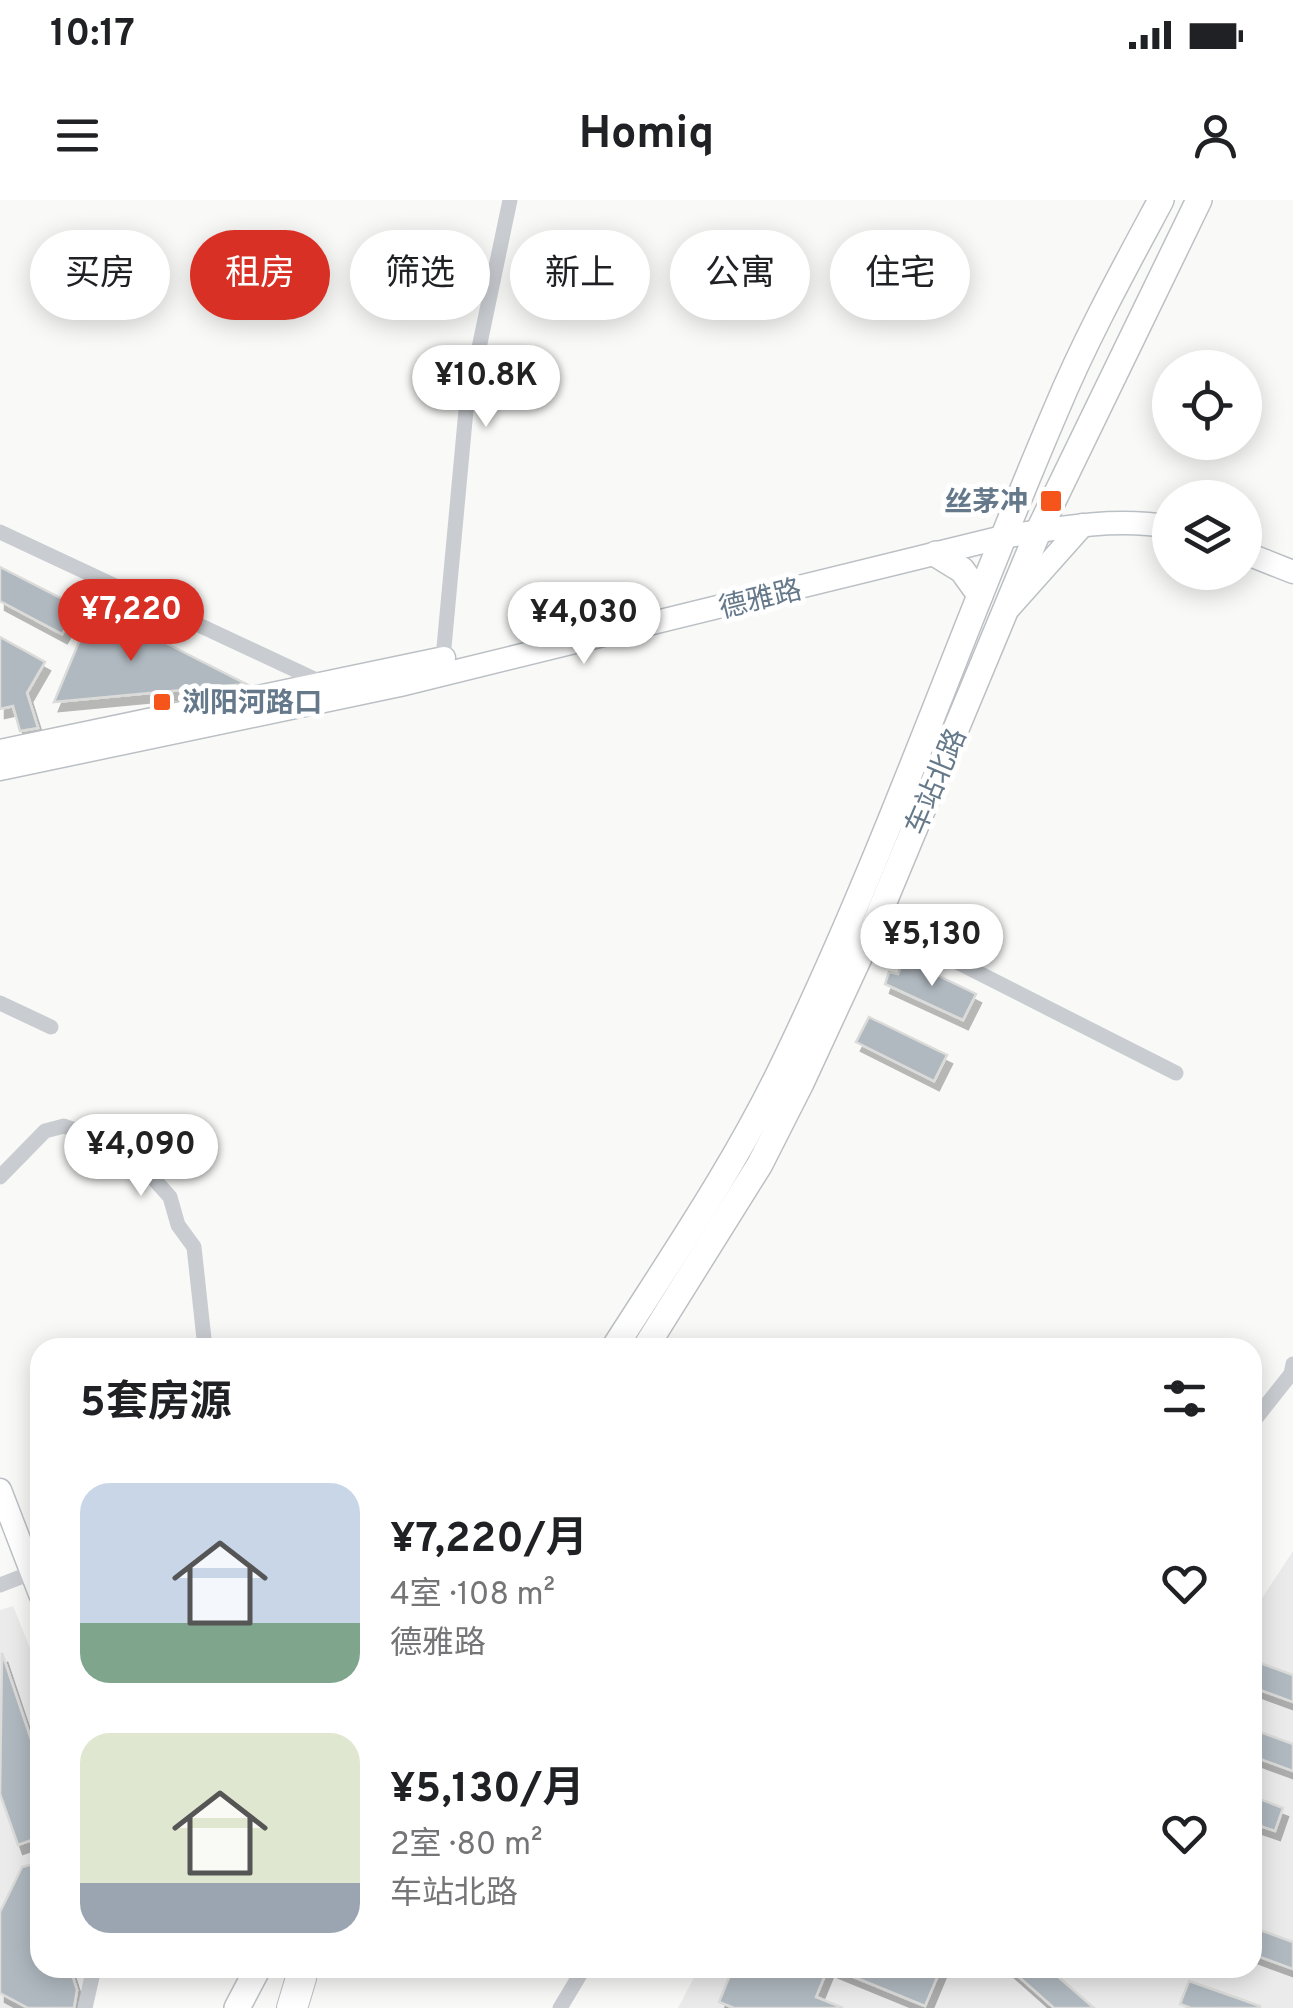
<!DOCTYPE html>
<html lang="zh">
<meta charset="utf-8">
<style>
body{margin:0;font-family:Overpass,"Noto Sans SC",sans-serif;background:#f6f6f6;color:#202124;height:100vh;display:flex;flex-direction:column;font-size:38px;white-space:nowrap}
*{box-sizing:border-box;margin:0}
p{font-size:32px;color:#757577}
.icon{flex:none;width:55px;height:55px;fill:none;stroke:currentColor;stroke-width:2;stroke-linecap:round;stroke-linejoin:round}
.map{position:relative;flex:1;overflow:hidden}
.panel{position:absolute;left:30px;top:1138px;width:1232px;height:640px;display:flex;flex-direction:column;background:#fff;border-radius:30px;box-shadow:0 5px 25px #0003}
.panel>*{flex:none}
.guide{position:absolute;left:30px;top:30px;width:1235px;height:90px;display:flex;gap:20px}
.controls{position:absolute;left:1152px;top:150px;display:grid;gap:20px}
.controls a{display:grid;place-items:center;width:110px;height:110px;border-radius:50%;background:#fff;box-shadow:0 5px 25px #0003;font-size:50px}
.price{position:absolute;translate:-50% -85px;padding:0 22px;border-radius:35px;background:#fff;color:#222;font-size:32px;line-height:65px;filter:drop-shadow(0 2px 5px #0008)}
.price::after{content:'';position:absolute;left:50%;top:60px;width:30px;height:22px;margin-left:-15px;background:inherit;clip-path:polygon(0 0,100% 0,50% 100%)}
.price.on{background:#d93025;color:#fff}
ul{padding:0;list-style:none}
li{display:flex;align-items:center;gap:30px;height:250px;padding:0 50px}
li span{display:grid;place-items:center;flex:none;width:280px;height:200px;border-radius:30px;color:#555}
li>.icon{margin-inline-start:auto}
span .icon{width:120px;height:120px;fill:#fffc;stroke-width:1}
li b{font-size:42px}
h2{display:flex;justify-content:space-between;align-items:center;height:120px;padding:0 50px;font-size:42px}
.tag{padding:0 35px;border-radius:45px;background:#fff;box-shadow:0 5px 25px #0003;font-size:35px;line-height:90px}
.tag.on{background:#d93025;color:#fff}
.status{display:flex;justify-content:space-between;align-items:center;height:70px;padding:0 50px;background:#fff;direction:ltr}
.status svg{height:28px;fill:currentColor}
header{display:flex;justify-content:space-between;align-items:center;height:130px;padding:0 50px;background:#fff;font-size:45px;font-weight:700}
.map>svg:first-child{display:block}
.built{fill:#eaebea}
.building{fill:#b0b9c0;stroke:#dbdbd9;stroke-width:2.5;filter:url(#shadow)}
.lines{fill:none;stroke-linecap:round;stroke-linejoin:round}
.secondary-casing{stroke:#bbc0c5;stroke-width:25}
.primary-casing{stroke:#bcc0c4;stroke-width:28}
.highway-casing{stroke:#bbbfc2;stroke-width:32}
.street{stroke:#c9cdd1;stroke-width:15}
.secondary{stroke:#fff;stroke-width:22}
.primary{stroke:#fff;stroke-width:25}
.highway{stroke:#fff;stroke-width:30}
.poi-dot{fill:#f5541b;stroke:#fff;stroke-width:4}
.labels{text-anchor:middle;stroke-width:10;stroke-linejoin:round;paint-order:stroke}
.poi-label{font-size:28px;font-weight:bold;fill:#65798b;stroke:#fff;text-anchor:end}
.street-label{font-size:28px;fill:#65798b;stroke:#fff}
</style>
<div class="status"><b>10:17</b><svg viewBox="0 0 49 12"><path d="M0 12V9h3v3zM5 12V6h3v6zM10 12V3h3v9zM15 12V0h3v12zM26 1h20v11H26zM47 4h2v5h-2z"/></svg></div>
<header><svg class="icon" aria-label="menu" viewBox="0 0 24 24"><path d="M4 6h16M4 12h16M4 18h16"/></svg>Homiq<svg class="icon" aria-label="person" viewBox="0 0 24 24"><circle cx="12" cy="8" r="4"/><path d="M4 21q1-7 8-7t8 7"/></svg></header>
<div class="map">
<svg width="1293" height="1808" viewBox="0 0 1293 1808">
<defs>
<filter id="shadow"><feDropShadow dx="5" dy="9" stdDeviation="0" flood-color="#0004"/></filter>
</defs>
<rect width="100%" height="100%" fill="#f9faf7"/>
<!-- built -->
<g class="built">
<polygon points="1293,1351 1293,1808 678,1808 699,1768 1252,1768 1253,1412"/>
<polygon points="13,1406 40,1473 40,1768 87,1768 81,1808 0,1808 0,1410"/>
</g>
<!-- building -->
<g class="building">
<polygon points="0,367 78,407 62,434 0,401"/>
<polygon points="94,406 195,458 246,484 54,502"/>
<polygon points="0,437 45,462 27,493 38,528 20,531 13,506 0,509"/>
<polygon points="904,759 976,794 963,820 885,784 889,772 898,774"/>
<polygon points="869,817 947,855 934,881 856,842"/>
<polygon points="2,1453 40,1566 40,1637 18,1645 0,1594"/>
<polygon points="1252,1460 1293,1475 1293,1502 1252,1487"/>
<polygon points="1252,1529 1293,1544 1293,1571 1252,1556"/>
<polygon points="1252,1596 1283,1608 1275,1631 1252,1623"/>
<polygon points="40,1662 40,1768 70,1768 77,1790 74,1808 28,1808 0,1793 0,1712 22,1667"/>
<polygon points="1252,1727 1293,1742 1293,1769 1252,1754"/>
<polygon points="733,1768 828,1768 816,1797 843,1808 734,1808 719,1802"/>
<polygon points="832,1768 941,1768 925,1806"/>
<polygon points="1009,1768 1048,1768 1094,1808 1054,1808"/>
<polygon points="1189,1781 1260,1806 1260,1808 1191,1808 1180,1804"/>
</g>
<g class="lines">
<defs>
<g id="secondary">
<polyline points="1245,353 1293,372"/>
<polyline points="1009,408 1083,325"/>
<polyline points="0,551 444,458"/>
<path d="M 0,569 L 400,485 L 1003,337 C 1057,328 1116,317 1170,327"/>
<polyline points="0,1290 40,1394"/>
</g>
<g id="primary">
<polyline points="936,354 962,370 980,395"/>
<path d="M 614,1148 C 674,1054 737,962 785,861 C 887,650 963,426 1056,210 C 1086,138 1124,69 1161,0"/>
<polyline points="645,1148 760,964 801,883 876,721 1038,332 1199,0"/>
<polyline points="237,1808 258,1768"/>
</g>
<polyline id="highway" points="292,1808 301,1778"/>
</defs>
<!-- secondary casing -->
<use href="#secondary" class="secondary-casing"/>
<!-- primary casing -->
<use href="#primary" class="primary-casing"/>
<!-- highway casing -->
<use href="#highway" class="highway-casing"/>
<!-- street -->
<g class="street">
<polyline points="0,332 325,484"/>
<polyline points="443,458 466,210 510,0"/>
<polyline points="876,721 1176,873"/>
<polyline points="0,803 51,827"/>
<polyline points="0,977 45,931 64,926 89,935 145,969 170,997 178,1025 194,1047 205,1148"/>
<polyline points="1252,1223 1291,1174 1293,1164"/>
<polyline points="0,1385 31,1373"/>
<polyline points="85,1808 94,1768"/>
<polyline points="560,1808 584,1768"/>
</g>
<!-- secondary -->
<use href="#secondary" class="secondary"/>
<!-- primary -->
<use href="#primary" class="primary"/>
<!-- highway -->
<use href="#highway" class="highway"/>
</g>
<!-- markers -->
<g class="poi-dot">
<rect x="1039" y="289" width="24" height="24" rx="5"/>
<rect x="152" y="492" width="20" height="20" rx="5"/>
</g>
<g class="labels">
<!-- poi labels -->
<g class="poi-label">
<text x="1028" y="311">丝茅冲</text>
<text x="182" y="512" text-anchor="start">浏阳河路口</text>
</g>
<!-- street labels -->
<g class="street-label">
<text transform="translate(760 398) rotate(-14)" y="10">德雅路</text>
<text transform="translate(935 581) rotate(-67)" y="10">车站北路</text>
</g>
</g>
</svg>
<div class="controls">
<a><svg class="icon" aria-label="locate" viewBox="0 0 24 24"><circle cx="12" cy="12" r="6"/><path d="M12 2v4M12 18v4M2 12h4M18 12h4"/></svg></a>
<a><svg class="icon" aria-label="layers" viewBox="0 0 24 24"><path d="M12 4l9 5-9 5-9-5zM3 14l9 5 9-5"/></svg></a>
</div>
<b class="price" style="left:486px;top:230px">¥10.8K</b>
<b class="price on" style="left:131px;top:464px">¥7,220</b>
<b class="price" style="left:584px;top:467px">¥4,030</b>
<b class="price" style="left:932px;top:789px">¥5,130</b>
<b class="price" style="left:141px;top:999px">¥4,090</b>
<div class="guide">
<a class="tag">买房</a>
<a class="tag on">租房</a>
<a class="tag">筛选</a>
<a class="tag">新上</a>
<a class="tag">公寓</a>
<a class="tag">住宅</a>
</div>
<section class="panel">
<h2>5套房源<svg class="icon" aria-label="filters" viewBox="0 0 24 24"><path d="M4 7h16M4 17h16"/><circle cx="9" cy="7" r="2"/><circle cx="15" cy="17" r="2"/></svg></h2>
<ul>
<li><span style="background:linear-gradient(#c9d6e8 70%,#7fa58c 0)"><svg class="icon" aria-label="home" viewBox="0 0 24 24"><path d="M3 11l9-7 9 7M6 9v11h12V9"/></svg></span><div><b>¥7,220/月</b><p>4室 · 108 m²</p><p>德雅路</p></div><svg class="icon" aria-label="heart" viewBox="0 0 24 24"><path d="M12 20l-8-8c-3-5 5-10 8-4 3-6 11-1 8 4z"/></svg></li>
<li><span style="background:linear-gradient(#dfe7d0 75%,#9aa5b1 0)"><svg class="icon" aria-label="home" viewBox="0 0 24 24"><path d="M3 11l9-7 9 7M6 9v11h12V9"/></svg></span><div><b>¥5,130/月</b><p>2室 · 80 m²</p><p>车站北路</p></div><svg class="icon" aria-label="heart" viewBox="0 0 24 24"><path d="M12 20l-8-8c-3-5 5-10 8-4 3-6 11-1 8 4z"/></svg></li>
</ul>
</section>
</div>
